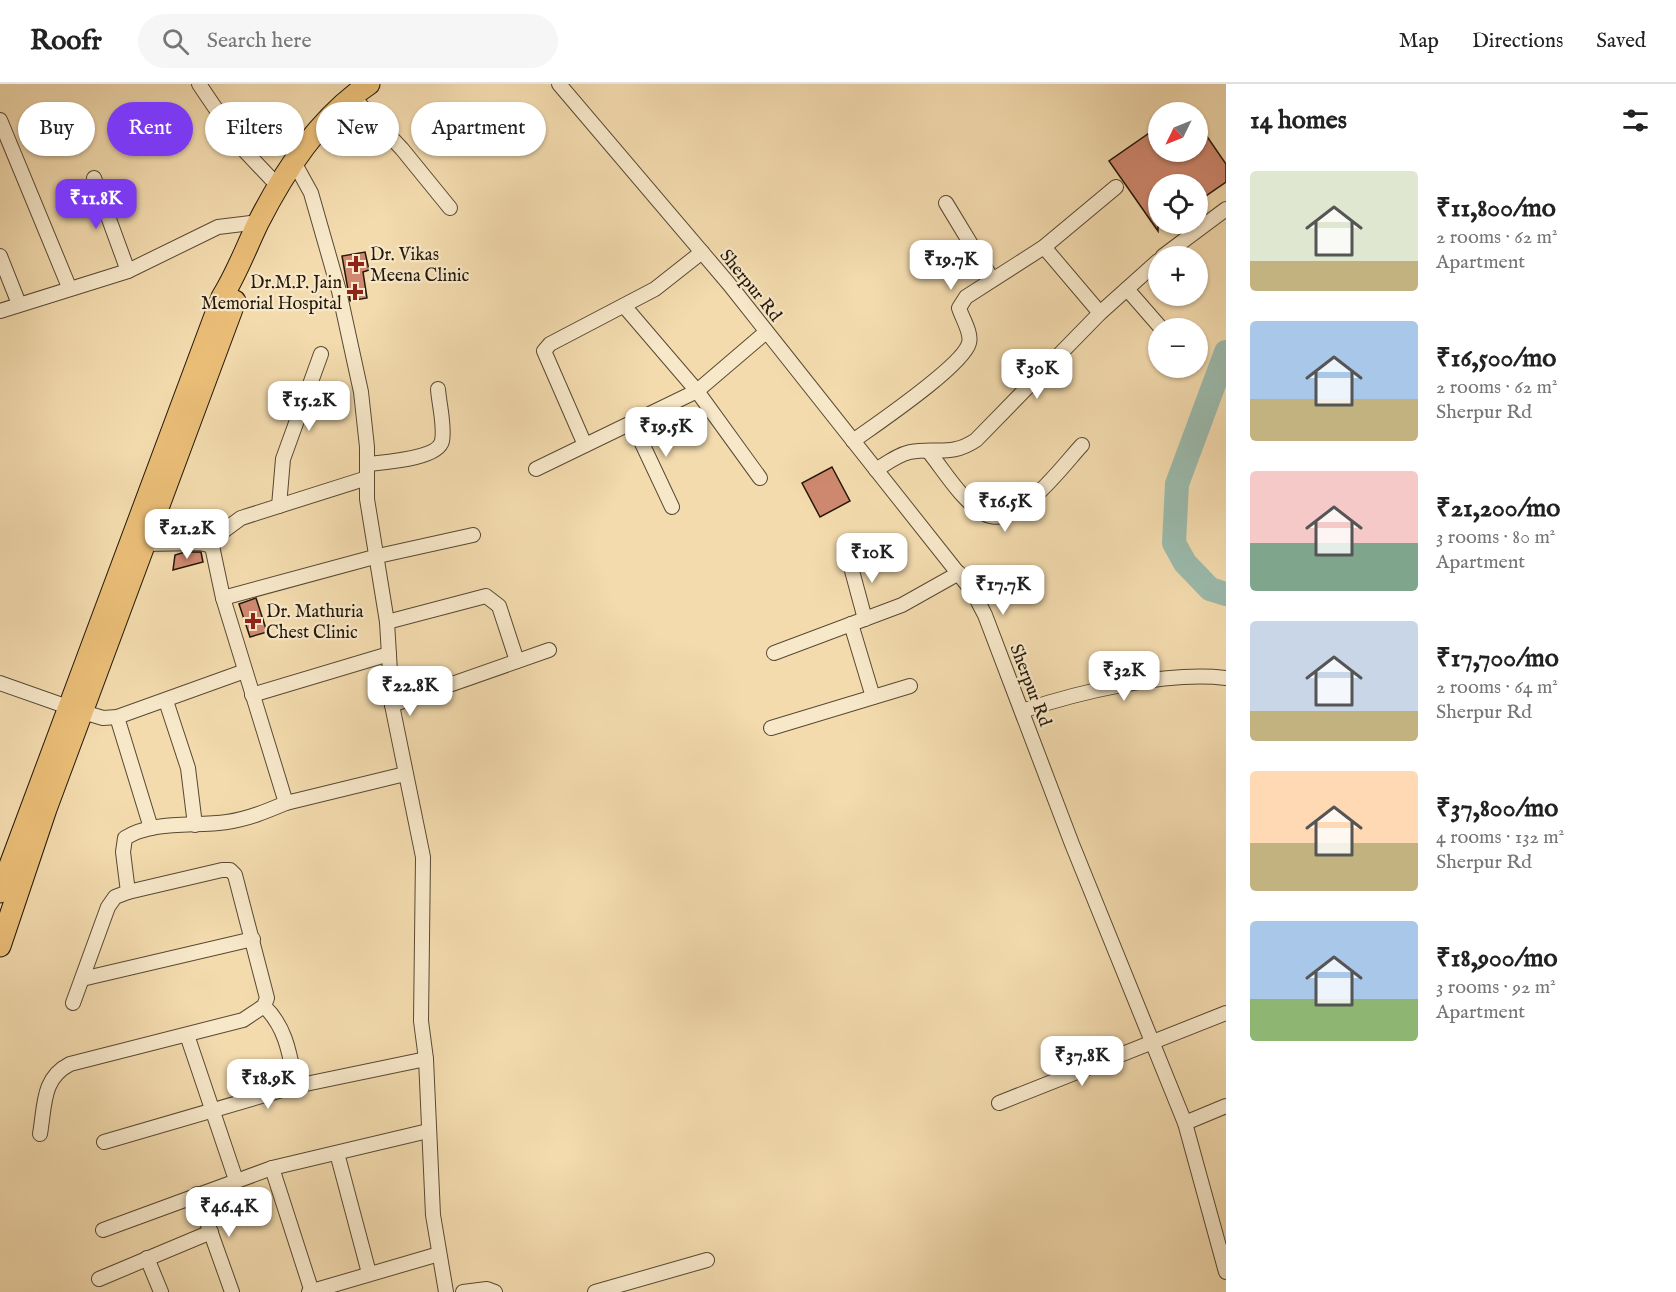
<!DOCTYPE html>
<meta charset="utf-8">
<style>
body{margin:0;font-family:"IM FELL English",serif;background:#f6f6f6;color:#222;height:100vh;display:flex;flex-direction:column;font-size:22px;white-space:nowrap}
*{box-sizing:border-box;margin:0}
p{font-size:20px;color:#767676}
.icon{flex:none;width:33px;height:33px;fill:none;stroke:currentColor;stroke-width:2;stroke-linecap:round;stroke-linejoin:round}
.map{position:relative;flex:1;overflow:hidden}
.drawer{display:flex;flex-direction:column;background:#fff;width:450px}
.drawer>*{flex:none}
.top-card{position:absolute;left:18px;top:18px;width:570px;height:54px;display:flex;gap:12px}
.needle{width:39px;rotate:227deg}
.buttons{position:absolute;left:1148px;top:18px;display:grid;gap:12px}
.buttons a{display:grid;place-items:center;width:60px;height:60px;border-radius:50%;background:#fff;box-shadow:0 2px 4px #0004;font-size:30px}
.price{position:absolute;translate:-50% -51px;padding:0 14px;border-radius:12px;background:#fff;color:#222;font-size:20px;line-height:39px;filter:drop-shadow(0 2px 3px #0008)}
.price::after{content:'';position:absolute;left:50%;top:36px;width:18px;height:14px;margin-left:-9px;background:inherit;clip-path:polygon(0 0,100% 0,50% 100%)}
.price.current{background:#7c3aed;color:#fff}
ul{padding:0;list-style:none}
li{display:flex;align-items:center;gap:18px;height:150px;padding:0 24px}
li span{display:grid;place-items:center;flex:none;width:168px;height:120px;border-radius:6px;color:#555}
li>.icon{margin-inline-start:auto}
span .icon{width:72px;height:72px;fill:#fffc;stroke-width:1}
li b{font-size:26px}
h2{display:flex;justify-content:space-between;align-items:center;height:72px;padding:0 24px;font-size:26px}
.pill{padding:0 21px;border-radius:27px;background:#fff;box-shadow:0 2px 4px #0004;font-size:21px;line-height:54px}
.pill.current{background:#7c3aed;color:#fff}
header{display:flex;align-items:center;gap:36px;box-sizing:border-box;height:84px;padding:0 30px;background:#fff;border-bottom:2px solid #e0e0e0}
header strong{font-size:28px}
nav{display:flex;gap:33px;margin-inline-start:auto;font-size:21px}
.search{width:420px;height:54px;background:#f6f6f6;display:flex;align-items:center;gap:15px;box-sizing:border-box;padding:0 21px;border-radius:33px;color:#767676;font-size:22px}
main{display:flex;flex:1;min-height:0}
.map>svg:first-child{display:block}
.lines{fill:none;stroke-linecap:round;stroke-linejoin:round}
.river{stroke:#9bbbad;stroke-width:24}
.building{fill:#d08970;stroke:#241809;stroke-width:1.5}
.minor-casing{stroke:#584932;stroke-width:16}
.highway-casing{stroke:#241809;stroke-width:23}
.minor{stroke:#f7e8ca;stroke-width:14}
.highway{stroke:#eabe77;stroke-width:21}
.poi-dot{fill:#8f2418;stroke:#f7e8ca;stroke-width:2}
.labels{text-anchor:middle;stroke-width:4.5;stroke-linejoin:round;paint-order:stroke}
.poi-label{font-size:18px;fill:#241809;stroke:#f7e8ca;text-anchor:start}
.street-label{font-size:18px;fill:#241809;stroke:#f7e8ca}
</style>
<header>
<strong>Roofr</strong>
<div class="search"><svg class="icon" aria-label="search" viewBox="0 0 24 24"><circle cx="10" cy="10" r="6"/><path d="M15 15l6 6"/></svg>Search here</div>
<nav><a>Map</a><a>Directions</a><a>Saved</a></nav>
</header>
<main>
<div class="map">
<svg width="1226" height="1208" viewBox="0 0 1226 1208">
<rect width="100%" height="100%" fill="#f3dbae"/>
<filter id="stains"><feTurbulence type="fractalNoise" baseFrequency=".00333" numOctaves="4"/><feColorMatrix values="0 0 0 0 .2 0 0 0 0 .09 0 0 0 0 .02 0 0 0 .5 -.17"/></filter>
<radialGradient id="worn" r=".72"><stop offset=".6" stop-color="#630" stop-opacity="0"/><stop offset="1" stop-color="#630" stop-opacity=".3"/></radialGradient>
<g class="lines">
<!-- river -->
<polyline class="river" points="1226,268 1177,400 1174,459 1185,479 1210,505 1226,510"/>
</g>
<!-- building -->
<g class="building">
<polygon points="1197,38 1226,80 1226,98 1197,118 1197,100 1158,100 1158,147 1109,77 1158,43 1158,68 1197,68"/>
<polygon points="365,168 369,186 363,188 367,214 350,217 342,172"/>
<polygon points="832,383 850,417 820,433 802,399"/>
<polygon points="185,468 201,468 203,478 173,486 175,471"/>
<polygon points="256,514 267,548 250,553 239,520"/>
</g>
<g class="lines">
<defs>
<g id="minor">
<polyline points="199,0 243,65 278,102"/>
<polyline points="559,0 729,200 973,508 985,531 1072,760 1185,1039 1226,1188"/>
<polyline points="353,13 402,65 450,124"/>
<polyline points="0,36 69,203"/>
<polyline points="294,78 311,109 339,207 361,308 367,363 367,415 387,538 392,621 423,773 421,937 426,975 433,1131 446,1208"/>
<polyline points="94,94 128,187"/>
<polyline points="946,119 992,195"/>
<polyline points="1044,163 1100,229"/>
<polyline points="0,172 19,220"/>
<polyline points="1163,172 1226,125"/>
<polyline points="1127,205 1161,244"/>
<polyline points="625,223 697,307 760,394"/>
<polyline points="0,227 128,187 218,143 259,138"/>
<polyline points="632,338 672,423"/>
<path d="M 853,357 C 875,341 963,282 969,259 C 972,249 962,234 959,224 L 966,213 L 1044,163 L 1116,103"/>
<polyline points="585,361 544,267 550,260 655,205 702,168"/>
<path d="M 929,368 C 945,388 962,417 985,430 C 1016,447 1063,381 1082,361"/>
<path d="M 368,380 C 384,378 438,375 442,357 C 445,342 439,320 438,305"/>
<polyline points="536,385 697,307 766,248"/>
<path d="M 876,386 C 887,379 897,371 910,368 C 936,363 951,373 976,356 L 1100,229 L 1158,177"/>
<polyline points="279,422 283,375 321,270"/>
<polyline points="144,460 200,459 212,462 223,514 378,472 473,451"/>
<polyline points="212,462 222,448 241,434 367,394"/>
<polyline points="848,472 865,535"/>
<polyline points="223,514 286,719 405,690"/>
<polyline points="387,538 486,512 499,522 517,577"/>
<polyline points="851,540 873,613"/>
<polyline points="774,569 902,521 959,489"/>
<polyline points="0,599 68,623"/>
<polyline points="252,611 389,570"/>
<polyline points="166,617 188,684 195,741"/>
<polyline points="392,621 549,566"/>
<path d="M 1022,627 C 1079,608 1166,587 1226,594"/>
<polyline points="83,628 103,634 117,633 245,587"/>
<polyline points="117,633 151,744"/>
<polyline points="771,644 910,602"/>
<path d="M 128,808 L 123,768 L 125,754 C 154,736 194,743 227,738 C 248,735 267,727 286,719"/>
<polyline points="82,895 253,855"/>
<path d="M 264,922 C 287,944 290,973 296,1002"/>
<polyline points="187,951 236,1096"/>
<polyline points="999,1019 1226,929"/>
<polyline points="1185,1039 1226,1022"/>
<path d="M 40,1050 C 45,1021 42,994 70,980 L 243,936 L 264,922 L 267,914 L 235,791 L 230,786 L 222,786 L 128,808 L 115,813 L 108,823 L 73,919"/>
<polyline points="104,1058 296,1002 426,975"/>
<polyline points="337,1069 369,1189"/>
<polyline points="272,1084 312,1208"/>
<polyline points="197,1110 232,1208"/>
<polyline points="103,1146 272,1084 428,1047"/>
<polyline points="147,1174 161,1208"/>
<polyline points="99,1195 211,1148"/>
<polyline points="309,1208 439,1170"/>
<polyline points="463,1208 487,1205 495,1208"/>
<polyline points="595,1208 707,1176"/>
</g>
<g id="highway">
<path d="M 0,808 L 222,213 C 237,189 246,164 258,139 C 285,86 319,34 369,0"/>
<polyline points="0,862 46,725 235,217"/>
</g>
</defs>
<!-- minor casing -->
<use href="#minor" class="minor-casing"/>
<!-- highway casing -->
<use href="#highway" class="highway-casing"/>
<!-- minor -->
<use href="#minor" class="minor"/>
<!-- highway -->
<use href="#highway" class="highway"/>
</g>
<!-- markers -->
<g class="poi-dot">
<path d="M353 171h6v6h6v6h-6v6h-6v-6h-6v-6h6z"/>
<path d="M352 199h6v6h6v6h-6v6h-6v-6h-6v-6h6z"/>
<path d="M250 528h6v6h6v6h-6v6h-6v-6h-6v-6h6z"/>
</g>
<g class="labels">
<!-- poi labels -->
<g class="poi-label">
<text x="370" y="176">Dr. Vikas<tspan x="370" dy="21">Meena Clinic</tspan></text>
<text x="342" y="204" text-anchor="end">Dr.M.P. Jain<tspan x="342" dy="21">Memorial Hospital</tspan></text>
<text x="266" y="533">Dr. Mathuria<tspan x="266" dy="21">Chest Clinic</tspan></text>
</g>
<!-- street labels -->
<g class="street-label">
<text transform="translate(751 201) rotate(51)" y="6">Sherpur Rd</text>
<text transform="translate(1031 601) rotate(69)" y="6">Sherpur Rd</text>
</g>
</g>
<rect width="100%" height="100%" filter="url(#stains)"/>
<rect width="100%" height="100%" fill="url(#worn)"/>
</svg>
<div class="buttons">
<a><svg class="needle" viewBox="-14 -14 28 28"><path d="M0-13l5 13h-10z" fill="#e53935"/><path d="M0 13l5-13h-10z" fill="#767676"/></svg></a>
<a><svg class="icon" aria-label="locate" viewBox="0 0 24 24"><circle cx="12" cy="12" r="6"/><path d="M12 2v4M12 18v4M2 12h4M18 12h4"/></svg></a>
<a>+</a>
<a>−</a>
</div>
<b class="price current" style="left:96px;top:146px">₹11.8K</b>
<b class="price" style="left:951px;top:207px">₹19.7K</b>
<b class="price" style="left:1037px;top:316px">₹30K</b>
<b class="price" style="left:309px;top:348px">₹15.2K</b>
<b class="price" style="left:666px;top:374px">₹19.5K</b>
<b class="price" style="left:1005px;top:449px">₹16.5K</b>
<b class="price" style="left:187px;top:476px">₹21.2K</b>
<b class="price" style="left:872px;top:500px">₹10K</b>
<b class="price" style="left:1003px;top:532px">₹17.7K</b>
<b class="price" style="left:1124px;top:618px">₹32K</b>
<b class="price" style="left:410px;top:633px">₹22.8K</b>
<b class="price" style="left:1082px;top:1003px">₹37.8K</b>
<b class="price" style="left:268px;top:1026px">₹18.9K</b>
<b class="price" style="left:229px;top:1154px">₹46.4K</b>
<div class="top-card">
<a class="pill">Buy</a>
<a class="pill current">Rent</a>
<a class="pill">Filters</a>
<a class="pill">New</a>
<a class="pill">Apartment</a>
</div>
</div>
<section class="drawer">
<h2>14 homes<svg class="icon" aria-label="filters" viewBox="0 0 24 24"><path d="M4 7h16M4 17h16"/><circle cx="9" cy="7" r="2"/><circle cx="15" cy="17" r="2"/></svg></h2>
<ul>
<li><span style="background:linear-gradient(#dfe7d0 75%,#c2b280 0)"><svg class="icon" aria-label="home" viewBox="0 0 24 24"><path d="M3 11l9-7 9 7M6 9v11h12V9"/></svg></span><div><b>₹11,800/mo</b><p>2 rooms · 62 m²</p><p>Apartment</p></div></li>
<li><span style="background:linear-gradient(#a9c7e8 65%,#c2b280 0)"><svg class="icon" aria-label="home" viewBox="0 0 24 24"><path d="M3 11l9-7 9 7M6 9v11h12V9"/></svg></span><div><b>₹16,500/mo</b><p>2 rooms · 62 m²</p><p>Sherpur Rd</p></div></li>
<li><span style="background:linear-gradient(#f6c9c9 60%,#7fa58c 0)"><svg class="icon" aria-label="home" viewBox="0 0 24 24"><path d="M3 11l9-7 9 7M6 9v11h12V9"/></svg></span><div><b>₹21,200/mo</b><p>3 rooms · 80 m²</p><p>Apartment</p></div></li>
<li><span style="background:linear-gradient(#c9d6e8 75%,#c2b280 0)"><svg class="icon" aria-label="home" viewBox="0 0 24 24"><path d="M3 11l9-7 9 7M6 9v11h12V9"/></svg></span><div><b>₹17,700/mo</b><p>2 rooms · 64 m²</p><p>Sherpur Rd</p></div></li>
<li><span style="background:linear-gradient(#ffd9b3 60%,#c2b280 0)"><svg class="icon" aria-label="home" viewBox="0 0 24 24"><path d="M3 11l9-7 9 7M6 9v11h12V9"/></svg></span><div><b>₹37,800/mo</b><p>4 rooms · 132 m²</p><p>Sherpur Rd</p></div></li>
<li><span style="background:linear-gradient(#a9c7e8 65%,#8fb573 0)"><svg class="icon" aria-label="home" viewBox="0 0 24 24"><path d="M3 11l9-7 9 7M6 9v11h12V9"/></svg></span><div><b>₹18,900/mo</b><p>3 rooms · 92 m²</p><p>Apartment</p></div></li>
</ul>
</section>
</main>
